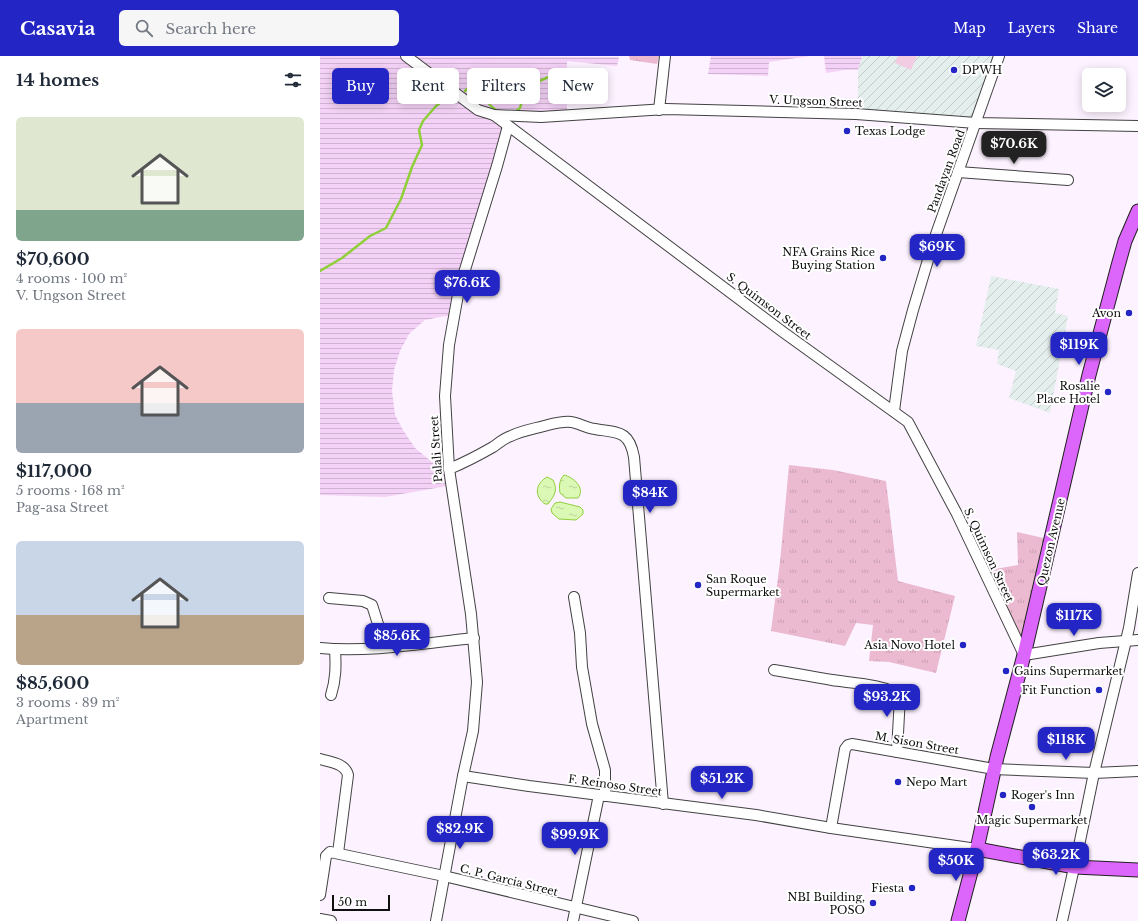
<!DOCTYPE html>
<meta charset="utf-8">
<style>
body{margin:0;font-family:"Libre Baskerville",serif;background:#f6f6f7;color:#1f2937;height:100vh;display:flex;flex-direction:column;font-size:15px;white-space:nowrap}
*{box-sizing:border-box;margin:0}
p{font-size:13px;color:#747a83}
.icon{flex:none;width:22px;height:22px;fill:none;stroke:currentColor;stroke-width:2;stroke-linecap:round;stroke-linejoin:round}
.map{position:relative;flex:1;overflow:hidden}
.details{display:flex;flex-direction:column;background:#fff;width:320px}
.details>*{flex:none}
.guide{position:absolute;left:12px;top:12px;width:380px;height:36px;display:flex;gap:8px}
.fabs{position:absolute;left:762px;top:12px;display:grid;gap:8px}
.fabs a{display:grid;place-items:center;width:44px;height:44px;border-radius:6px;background:#fff;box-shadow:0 2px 10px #0003;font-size:20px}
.scale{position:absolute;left:12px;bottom:10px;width:58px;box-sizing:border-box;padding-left:4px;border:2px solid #0f0f0f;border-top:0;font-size:11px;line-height:14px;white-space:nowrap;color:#0f0f0f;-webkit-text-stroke:3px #fff;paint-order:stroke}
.price{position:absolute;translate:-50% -34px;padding:0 9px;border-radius:8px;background:#2325c4;color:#fff;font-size:13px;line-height:26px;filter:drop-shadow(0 1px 2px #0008)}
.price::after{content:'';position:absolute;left:50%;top:24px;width:12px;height:9px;margin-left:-6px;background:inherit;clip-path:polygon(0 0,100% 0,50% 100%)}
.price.on{background:#222;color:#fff}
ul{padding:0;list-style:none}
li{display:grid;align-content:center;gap:8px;height:212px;padding:0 16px}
li span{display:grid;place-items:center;height:124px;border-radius:6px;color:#555}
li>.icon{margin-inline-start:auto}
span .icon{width:72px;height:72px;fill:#fffc;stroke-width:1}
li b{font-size:17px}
h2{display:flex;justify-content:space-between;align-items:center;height:48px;padding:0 16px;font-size:17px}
.pill{padding:0 14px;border-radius:6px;background:#fff;box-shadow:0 2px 10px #0003;font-size:14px;line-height:36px}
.pill.on{background:#2325c4;color:#fff}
header{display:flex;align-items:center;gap:24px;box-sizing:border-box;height:56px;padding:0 20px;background:#2325c4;color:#fff}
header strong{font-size:19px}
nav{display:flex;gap:22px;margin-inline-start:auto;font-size:14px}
.search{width:280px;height:36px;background:#f6f6f7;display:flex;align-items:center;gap:10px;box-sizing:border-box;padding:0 14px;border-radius:6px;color:#747a83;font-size:15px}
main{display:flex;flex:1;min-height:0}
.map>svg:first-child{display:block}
.industrial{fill:url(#industrial-furrows)}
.farmland{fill:url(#farmland-rules)}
.grass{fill:url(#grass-tufts)}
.pitch{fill:#f2cce3}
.water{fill:url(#water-ripples);stroke:#8fd03a}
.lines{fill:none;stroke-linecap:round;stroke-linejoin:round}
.stream{stroke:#8fd03a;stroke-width:2.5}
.minor-casing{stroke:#424242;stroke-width:12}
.major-casing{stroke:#202020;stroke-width:15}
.minor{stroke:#fff;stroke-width:10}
.major{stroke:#dc66fb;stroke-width:13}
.poi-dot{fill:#2325c4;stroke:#fff;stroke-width:1.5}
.labels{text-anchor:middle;stroke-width:4;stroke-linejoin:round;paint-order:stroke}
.poi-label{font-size:11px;fill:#0f0f0f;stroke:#fff;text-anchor:end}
.street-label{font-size:11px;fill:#0f0f0f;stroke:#fff}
</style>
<header>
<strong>Casavia</strong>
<div class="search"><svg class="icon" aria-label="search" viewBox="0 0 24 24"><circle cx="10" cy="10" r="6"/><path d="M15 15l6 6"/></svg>Search here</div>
<nav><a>Map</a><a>Layers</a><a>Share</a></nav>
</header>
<main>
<section class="details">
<h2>14 homes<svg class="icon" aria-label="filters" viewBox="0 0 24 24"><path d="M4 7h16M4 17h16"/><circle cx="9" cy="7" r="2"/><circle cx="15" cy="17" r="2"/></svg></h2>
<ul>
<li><span style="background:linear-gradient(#dfe7d0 75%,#7fa58c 0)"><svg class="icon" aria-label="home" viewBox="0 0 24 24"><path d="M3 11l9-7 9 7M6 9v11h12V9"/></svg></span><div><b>$70,600</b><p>4 rooms · 100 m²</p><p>V. Ungson Street</p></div></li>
<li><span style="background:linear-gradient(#f6c9c9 60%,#9aa5b1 0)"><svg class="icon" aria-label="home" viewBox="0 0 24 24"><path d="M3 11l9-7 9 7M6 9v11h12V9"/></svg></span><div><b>$117,000</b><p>5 rooms · 168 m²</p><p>Pag-asa Street</p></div></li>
<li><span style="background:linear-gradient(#c9d6e8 60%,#b9a48a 0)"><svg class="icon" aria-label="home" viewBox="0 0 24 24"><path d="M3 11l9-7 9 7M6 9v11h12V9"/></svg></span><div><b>$85,600</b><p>3 rooms · 89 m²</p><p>Apartment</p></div></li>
</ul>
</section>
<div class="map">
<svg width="818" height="865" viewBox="0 0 818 865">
<defs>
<pattern id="industrial-furrows" width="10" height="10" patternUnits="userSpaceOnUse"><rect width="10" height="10" fill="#e4eeed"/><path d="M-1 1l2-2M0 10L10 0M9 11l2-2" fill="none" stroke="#c2cbca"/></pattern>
<pattern id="farmland-rules" width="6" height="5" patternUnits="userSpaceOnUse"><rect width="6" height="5" fill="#f4d1f6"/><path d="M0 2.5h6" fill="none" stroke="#d0b2d2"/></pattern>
<pattern id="grass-tufts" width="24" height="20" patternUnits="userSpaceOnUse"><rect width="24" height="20" fill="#ebbad1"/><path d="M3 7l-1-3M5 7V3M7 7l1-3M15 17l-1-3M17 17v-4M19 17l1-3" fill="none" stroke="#c89fb2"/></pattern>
<pattern id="water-ripples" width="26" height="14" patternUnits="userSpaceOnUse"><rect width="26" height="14" fill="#dcf8b5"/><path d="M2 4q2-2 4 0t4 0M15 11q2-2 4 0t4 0" fill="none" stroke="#bcd39a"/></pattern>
</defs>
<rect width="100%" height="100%" fill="#fdf2ff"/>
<!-- industrial -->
<g class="industrial">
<polygon points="542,0 681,0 656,68 538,57 538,14"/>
<polygon points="671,220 739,233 735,257 748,260 730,357 689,342 696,315 677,308 679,294 656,290"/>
</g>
<!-- farmland -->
<g class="farmland">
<polygon points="0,0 299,1 297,10 247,5 247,57 178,64 192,74 155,187 137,261 125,260 105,264 89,278 80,295 74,314 72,335 75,359 83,374 95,392 112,406 131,411 133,429 65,441 0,439"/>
<polygon points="391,0 490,0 449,6 448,20 388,18"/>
<polygon points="504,0 542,0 538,14 525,14 506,17"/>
</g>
<!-- grass -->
<g class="grass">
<polygon points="309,0 339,0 337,8 310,4"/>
<polygon points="469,409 513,414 566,425 578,525 635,540 616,617 569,606 549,605 553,569 536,567 525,590 451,575 460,506"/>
<polygon points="697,476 728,483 704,586 691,562 669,514 698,509"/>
</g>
<!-- pitch -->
<polygon class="pitch" points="578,0 597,0 591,14 575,7"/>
<!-- water -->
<g class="water">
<path d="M 244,419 C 253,421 266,432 258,442 L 246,442 L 240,437 C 239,431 239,424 244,419 Z"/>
<path d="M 227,421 L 233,424 C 238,434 235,439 228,448 L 225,448 C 214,440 215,428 227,421 Z"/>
<polygon points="240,446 260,451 263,454 263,458 256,464 239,463 232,457 231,453 235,447"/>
</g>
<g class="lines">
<!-- stream -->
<g class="stream">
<polyline points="145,35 147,33 155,33 172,51 179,56"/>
<polyline points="195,56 200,52 204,38 210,29 231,20 243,17"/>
<polyline points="0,215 22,202 50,180 66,172 81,143 92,111 102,89 99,74 103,65 116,50 124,44 136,42"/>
</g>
<defs>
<g id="minor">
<polyline points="86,0 158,54 174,59 463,276 588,366 637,458 704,599 779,587 818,584"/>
<polyline points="339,54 345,0"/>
<polyline points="174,59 221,61 346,53 536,58 656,67 818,70"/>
<polyline points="638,116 748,124"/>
<polyline points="574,355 582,295 593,254 614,184 679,0"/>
<path d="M 129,413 C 144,407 159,399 173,391 C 179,387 184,382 191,380 C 201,375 213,373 224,370 C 232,368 242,365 251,366 C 259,367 266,372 275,373 C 298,377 309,374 314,401 L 343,748"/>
<polyline points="254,541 260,577 262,611 272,668 285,714 285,740"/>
<polyline points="9,542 43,545 52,549 58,568 61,591"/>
<path d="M 0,592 C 48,597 105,587 154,582"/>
<path d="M 454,614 C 474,617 493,621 512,624 C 530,627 566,628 580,640 L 577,696"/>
<path d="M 11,639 C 16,623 16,610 15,593"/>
<path d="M 0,703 C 10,706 25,707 28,719 L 18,797"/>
<polyline points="143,720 209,730 436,759 511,772 657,793"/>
<polyline points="511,772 525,693 528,689 532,688 674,713 774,717 818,715"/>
<polyline points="0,839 6,800 10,796 124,820 313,865"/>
<polyline points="0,863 11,865"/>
<polyline points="116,865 143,720 153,675 157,626 151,558 129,413 125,340 129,289 139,233 177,110 188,70"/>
<polyline points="253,865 279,739"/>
<polyline points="742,865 760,785 774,717 809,572 818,517"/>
</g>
<g id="major">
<polyline points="657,793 755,811 818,814"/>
<polyline points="638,865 657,793 677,701 704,599 769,319 798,210 805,185 818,155"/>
</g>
</defs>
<!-- minor casing -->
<use href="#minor" class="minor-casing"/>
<!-- major casing -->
<use href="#major" class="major-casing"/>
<!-- minor -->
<use href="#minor" class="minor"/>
<!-- major -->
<use href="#major" class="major"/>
</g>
<!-- markers -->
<g class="poi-dot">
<circle cx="634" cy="14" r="4"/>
<circle cx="527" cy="75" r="4"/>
<circle cx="563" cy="202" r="4"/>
<circle cx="809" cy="257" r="4"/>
<circle cx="788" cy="336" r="4"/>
<circle cx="378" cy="529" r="4"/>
<circle cx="643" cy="589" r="4"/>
<circle cx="686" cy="615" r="4"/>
<circle cx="779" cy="634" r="4"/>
<circle cx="578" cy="726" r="4"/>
<circle cx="683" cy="739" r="4"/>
<circle cx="712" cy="751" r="4"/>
<circle cx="592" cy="832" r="4"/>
<circle cx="553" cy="847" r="4"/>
</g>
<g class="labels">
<!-- poi labels -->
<g class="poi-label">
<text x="642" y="18" text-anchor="start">DPWH</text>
<text x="535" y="79" text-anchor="start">Texas Lodge</text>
<text x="555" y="200">NFA Grains Rice<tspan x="555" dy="13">Buying Station</tspan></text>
<text x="801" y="261">Avon</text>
<text x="780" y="334">Rosalie<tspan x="780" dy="13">Place Hotel</tspan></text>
<text x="386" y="527" text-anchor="start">San Roque<tspan x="386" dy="13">Supermarket</tspan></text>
<text x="635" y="593">Asia Novo Hotel</text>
<text x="694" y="619" text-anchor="start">Gains Supermarket</text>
<text x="771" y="638">Fit Function</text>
<text x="586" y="730" text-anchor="start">Nepo Mart</text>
<text x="691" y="743" text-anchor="start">Roger's Inn</text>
<text x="712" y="768" text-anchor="middle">Magic Supermarket</text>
<text x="584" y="836">Fiesta</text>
<text x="545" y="845">NBI Building,<tspan x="545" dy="13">POSO</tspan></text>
</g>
<!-- street labels -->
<g class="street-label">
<text transform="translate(496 45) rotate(2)" y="4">V. Ungson Street</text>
<text transform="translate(626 115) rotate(-70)" y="4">Pandayan Road</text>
<text transform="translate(449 250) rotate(37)" y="4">S. Quimson Street</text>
<text transform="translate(116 393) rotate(-94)" y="4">Palali Street</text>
<text transform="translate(731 486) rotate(-77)" y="4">Quezon Avenue</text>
<text transform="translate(669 499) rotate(65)" y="4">S. Quimson Street</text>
<text transform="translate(597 687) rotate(10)" y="4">M. Sison Street</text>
<text transform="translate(295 729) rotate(8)" y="4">F. Reinoso Street</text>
<text transform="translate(189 824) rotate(14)" y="4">C. P. Garcia Street</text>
</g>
</g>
</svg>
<div class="fabs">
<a><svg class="icon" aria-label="layers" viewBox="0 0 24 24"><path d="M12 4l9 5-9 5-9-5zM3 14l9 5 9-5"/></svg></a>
</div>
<div class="scale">50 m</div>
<b class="price on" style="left:694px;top:109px">$70.6K</b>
<b class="price" style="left:617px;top:212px">$69K</b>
<b class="price" style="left:147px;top:248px">$76.6K</b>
<b class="price" style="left:759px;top:310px">$119K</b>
<b class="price" style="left:330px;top:458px">$84K</b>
<b class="price" style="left:754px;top:581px">$117K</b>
<b class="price" style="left:77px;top:601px">$85.6K</b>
<b class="price" style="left:567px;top:662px">$93.2K</b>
<b class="price" style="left:746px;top:705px">$118K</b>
<b class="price" style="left:402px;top:744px">$51.2K</b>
<b class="price" style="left:140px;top:794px">$82.9K</b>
<b class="price" style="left:255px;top:800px">$99.9K</b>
<b class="price" style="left:736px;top:820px">$63.2K</b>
<b class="price" style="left:636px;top:826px">$50K</b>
<div class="guide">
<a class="pill on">Buy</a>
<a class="pill">Rent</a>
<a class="pill">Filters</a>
<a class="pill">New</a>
</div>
</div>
</main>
